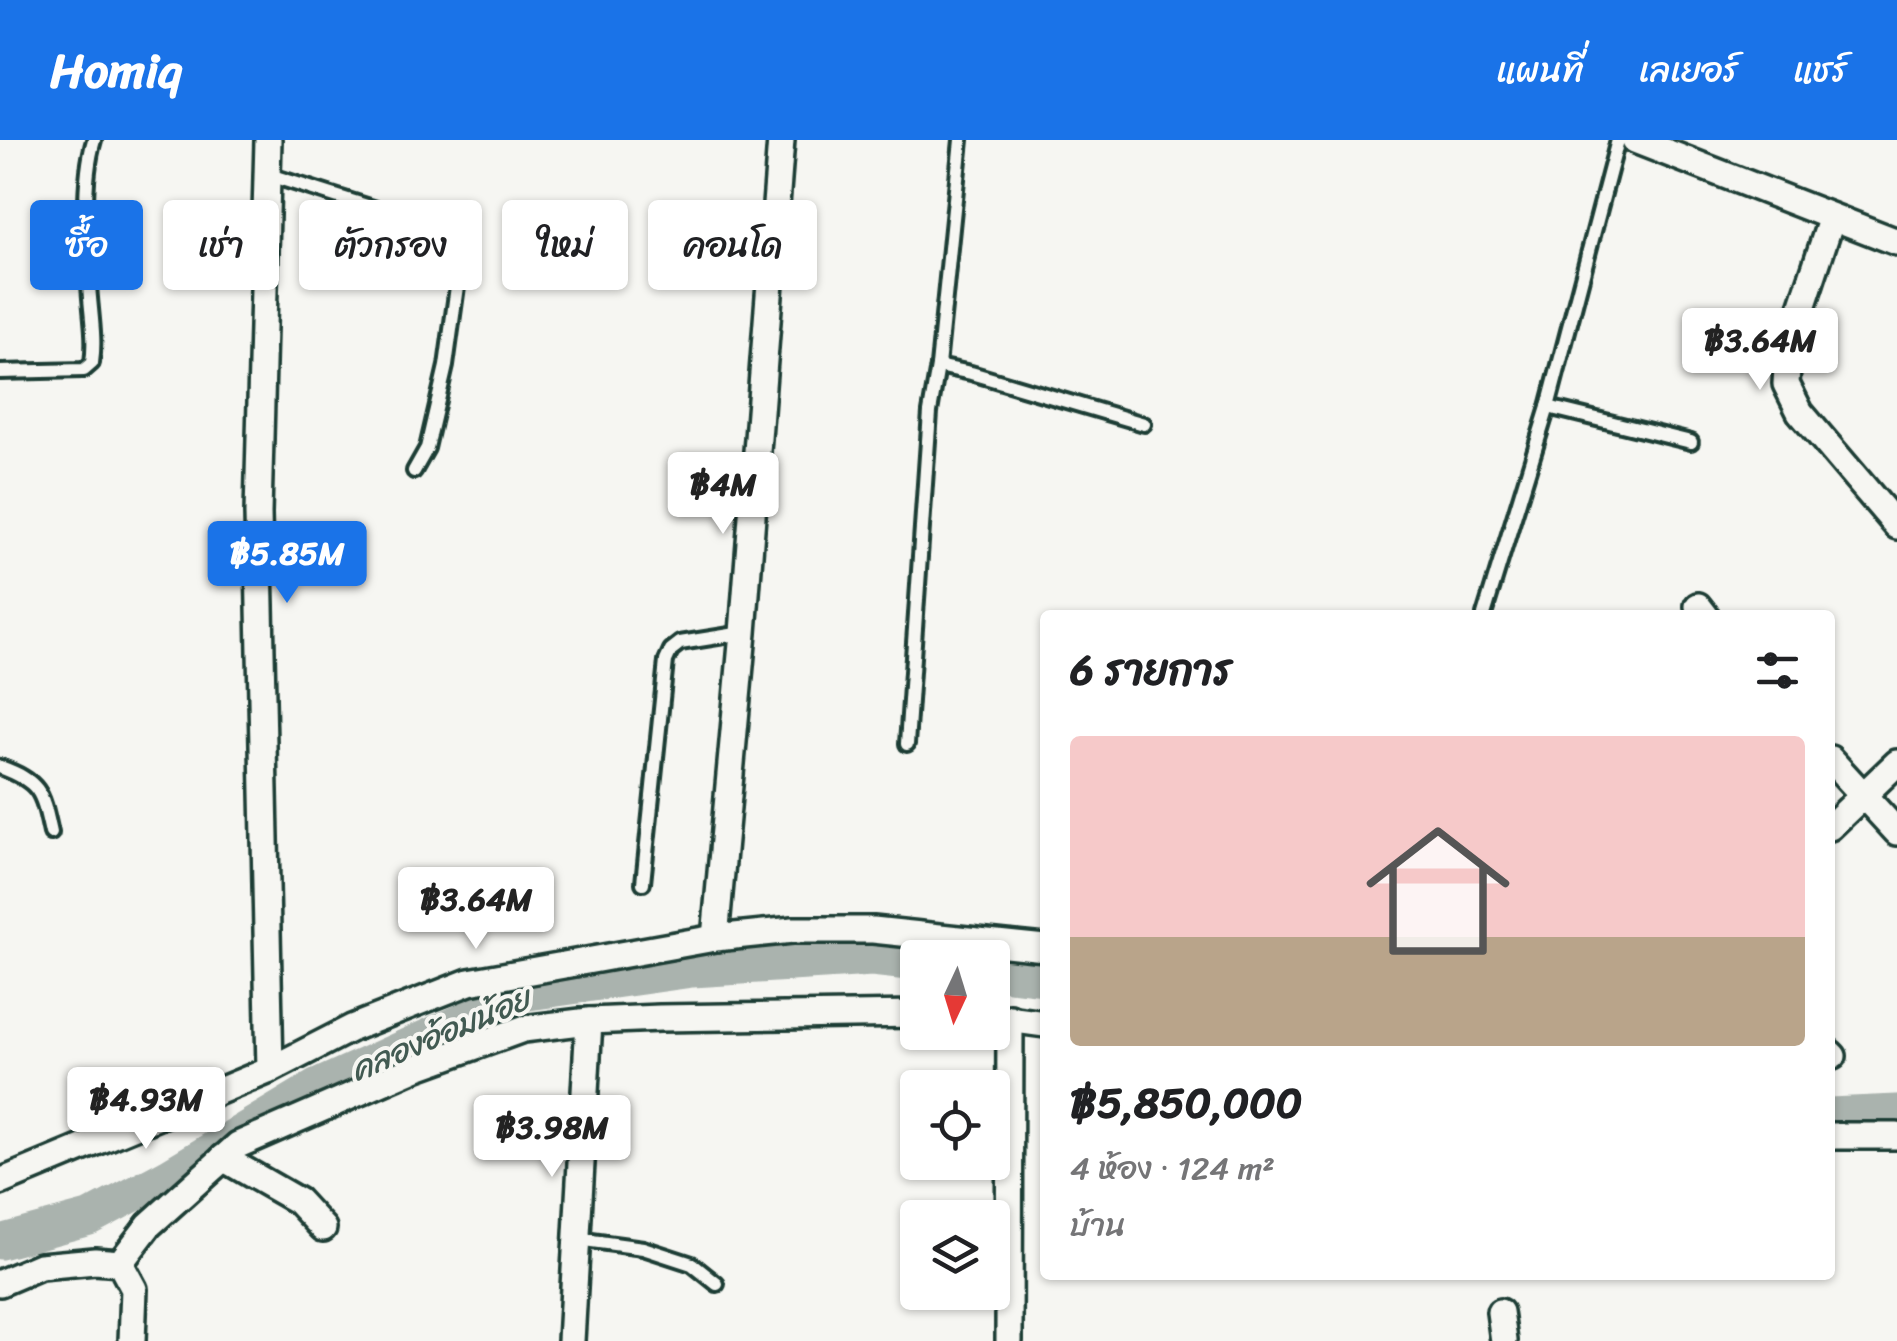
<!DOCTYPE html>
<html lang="th">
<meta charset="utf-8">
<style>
body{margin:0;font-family:Sriracha,"Playpen Sans Thai",sans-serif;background:#f6f6f6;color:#202124;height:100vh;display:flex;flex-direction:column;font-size:38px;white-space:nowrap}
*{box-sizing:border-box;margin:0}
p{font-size:32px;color:#757577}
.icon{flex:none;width:55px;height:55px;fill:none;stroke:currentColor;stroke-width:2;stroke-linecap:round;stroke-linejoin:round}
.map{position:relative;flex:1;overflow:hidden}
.panel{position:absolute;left:1040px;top:470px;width:795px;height:670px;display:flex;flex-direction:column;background:#fff;border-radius:10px;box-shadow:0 2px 8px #0004}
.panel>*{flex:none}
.top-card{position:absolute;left:30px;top:60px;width:860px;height:90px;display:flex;gap:20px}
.needle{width:65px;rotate:184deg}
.fabs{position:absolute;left:900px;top:800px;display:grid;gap:20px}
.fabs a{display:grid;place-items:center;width:110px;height:110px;border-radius:10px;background:#fff;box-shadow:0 2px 8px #0004;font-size:50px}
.price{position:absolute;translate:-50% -85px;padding:0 22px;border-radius:10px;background:#fff;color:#222;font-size:32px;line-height:65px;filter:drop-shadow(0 2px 5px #0008)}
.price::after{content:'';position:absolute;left:50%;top:60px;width:30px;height:22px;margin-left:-15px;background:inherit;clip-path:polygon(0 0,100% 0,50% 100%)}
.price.current{background:#1a73e8;color:#fff}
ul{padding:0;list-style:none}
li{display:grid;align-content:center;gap:20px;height:530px;padding:0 30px}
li+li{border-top:2px solid #e0e0e0}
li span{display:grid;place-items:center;height:310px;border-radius:10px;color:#555}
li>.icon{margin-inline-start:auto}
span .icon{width:180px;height:180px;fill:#fffc;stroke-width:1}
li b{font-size:42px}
h2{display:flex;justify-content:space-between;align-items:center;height:120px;padding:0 30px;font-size:42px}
.chip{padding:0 35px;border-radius:10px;background:#fff;box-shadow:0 2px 8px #0004;font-size:35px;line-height:90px}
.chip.current{background:#1a73e8;color:#fff}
header{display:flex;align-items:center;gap:60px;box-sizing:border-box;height:140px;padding:0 50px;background:#1a73e8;color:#fff}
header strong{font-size:48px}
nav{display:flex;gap:55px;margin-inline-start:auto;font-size:35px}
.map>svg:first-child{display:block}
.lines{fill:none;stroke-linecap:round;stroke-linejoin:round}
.canal{stroke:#aab3ae;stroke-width:35}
.service-casing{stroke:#1f3d34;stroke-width:20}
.minor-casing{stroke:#1f3d34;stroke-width:32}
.service{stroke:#f6f6f2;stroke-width:12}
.minor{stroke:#f6f6f2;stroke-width:25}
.labels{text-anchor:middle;stroke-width:8;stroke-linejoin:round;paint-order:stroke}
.water-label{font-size:32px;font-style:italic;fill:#425a52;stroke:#f6f6f2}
</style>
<header>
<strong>Homiq</strong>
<nav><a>แผนที่</a><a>เลเยอร์</a><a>แชร์</a></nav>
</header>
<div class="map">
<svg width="1897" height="1201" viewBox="0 0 1897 1201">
<rect width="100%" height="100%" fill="#f6f6f2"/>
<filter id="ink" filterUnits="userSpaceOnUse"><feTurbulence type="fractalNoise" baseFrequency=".01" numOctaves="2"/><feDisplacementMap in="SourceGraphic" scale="20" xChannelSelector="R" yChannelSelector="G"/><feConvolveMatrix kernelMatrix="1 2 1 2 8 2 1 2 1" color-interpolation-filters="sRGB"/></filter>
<g filter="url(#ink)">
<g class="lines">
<!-- canal -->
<g class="canal">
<polyline points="992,832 1045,838"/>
<polyline points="1830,975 1897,972"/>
<polyline points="0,1102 89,1078 168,1036 316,947 522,854 692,830 872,819 918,824"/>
</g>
<defs>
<g id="service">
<polyline points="961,0 938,226 971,233 1144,284"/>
<polyline points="266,34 414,81 444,93 456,109 458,139 446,226 427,308 414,331"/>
<path d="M 0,232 L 84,230 L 92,223 C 96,197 90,170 89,143 C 86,101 82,40 94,0"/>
<polyline points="1548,267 1691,302"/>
<polyline points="1484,475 1548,267 1618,0"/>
<polyline points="907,604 930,272 938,226"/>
<path d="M 0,627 C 41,642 42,652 51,693"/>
<polyline points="643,743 666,521 671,510 680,503 743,493"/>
<polyline points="577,1099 643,1108 692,1124 717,1144"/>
</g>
<g id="minor">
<polyline points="268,0 258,373 270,930"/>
<polyline points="1635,0 1897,102"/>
<polyline points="1832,77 1788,210 1786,244 1800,272 1897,386"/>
<polyline points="1698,466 1705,475"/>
<polyline points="1830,619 1897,692"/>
<polyline points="1830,687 1897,623"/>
<polyline points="715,798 743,493 781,0"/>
<polyline points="992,877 1045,884"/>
<polyline points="1830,913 1833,916"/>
<polyline points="1830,996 1897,996"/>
<polyline points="223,1018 298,1061 323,1088"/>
<polyline points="0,1042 270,930 352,888 469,842 715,798 793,790 873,790 1045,808"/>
<polyline points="120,1123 149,1085 238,1005 415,928 523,889 589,881 660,878 918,874"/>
<polyline points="0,1143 40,1126 95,1121 120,1123 134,1149 132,1201"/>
<polyline points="1500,1172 1504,1201"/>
<polyline points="571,1201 589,881"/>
<polyline points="1009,1201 1010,878"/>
</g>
</defs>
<!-- service casing -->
<use href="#service" class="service-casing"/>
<!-- minor casing -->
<use href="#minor" class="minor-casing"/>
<!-- service -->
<use href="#service" class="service"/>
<!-- minor -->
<use href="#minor" class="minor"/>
</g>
</g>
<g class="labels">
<!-- water labels -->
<g class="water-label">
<text transform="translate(440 894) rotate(-23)" y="11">คลองอ้อมน้อย</text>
</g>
</g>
</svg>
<div class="fabs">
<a><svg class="needle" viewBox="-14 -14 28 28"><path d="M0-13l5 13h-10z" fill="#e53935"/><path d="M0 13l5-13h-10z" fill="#757577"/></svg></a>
<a><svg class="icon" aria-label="locate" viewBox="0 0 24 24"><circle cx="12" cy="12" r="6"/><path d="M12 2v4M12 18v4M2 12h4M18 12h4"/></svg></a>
<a><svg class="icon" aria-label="layers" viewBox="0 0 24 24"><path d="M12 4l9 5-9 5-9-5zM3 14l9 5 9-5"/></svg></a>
</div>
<b class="price" style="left:1760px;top:253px">฿3.64M</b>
<b class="price" style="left:723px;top:397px">฿4M</b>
<b class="price current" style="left:287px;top:466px">฿5.85M</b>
<b class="price" style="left:476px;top:812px">฿3.64M</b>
<b class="price" style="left:146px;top:1012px">฿4.93M</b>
<b class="price" style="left:552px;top:1040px">฿3.98M</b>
<div class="top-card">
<a class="chip current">ซื้อ</a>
<a class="chip">เช่า</a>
<a class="chip">ตัวกรอง</a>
<a class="chip">ใหม่</a>
<a class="chip">คอนโด</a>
</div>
<section class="panel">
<h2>6 รายการ<svg class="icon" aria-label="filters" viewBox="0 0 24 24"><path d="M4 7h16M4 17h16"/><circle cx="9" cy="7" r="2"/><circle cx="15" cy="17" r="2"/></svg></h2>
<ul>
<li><span style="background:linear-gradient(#f6c9c9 65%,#b9a48a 0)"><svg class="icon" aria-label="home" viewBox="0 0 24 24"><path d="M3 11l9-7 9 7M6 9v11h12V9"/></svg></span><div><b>฿5,850,000</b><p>4 ห้อง · 124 m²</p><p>บ้าน</p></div></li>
</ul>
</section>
</div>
